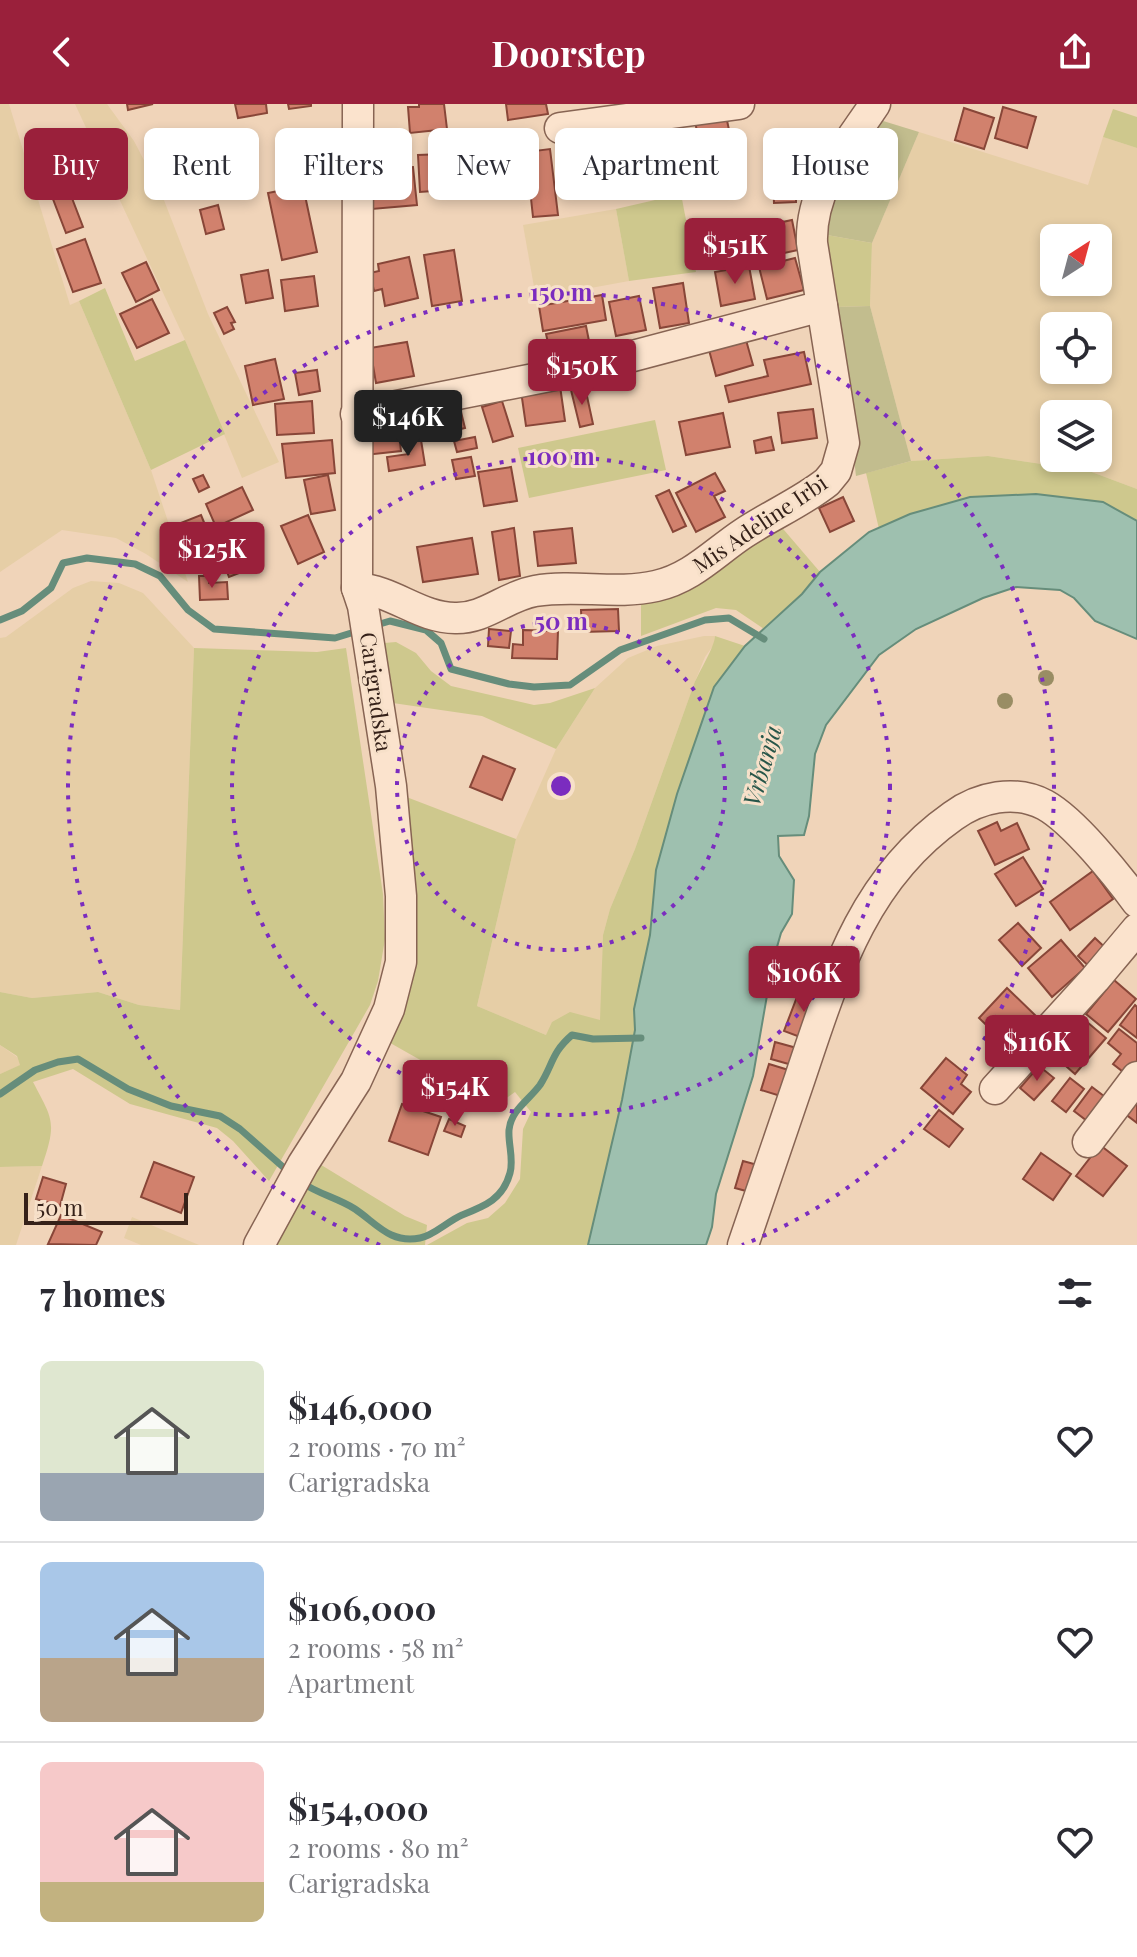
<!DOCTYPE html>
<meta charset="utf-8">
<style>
body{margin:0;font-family:"Playfair Display",serif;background:#f2f2f3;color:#2b2b33;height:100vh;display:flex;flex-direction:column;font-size:30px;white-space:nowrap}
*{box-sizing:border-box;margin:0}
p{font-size:26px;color:#7c7c81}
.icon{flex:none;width:44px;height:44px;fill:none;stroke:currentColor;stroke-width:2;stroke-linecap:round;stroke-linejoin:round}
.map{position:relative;height:1141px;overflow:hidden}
.details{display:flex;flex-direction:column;background:#fff;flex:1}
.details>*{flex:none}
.guide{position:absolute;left:24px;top:24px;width:1090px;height:72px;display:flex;gap:16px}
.needle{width:52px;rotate:36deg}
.fabs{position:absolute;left:1040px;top:120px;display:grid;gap:16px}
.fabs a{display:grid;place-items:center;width:72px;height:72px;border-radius:12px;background:#fff;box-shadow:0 4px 12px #0003;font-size:40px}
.scale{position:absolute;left:24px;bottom:20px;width:164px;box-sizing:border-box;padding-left:8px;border:4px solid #352119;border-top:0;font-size:22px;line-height:28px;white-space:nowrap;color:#352119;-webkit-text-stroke:6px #f7e0c9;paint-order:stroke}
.price{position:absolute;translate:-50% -68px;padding:0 18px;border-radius:8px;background:#9a203b;color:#fff;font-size:26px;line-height:52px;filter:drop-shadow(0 2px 4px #0008)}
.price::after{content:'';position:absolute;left:50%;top:48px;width:24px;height:18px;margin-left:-12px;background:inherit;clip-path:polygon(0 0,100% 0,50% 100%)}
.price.selected{background:#222;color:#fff}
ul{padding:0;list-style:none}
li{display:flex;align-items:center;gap:24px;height:200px;padding:0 40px}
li+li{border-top:2px solid #e1e1e2}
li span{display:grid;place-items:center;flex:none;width:224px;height:160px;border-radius:12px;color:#555}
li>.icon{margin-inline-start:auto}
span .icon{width:96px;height:96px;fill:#fffc;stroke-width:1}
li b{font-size:34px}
h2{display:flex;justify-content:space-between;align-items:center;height:96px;padding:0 40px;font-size:34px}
.pill{padding:0 28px;border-radius:12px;background:#fff;box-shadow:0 4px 12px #0003;font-size:28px;line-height:72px}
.pill.selected{background:#9a203b;color:#fff}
header{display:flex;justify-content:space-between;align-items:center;height:104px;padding:0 40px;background:#9a203b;color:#fff;font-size:36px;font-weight:700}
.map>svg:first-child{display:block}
.farmland{fill:#e6cea6;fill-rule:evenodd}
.green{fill:#cec88d}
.cemetery{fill:#c2bd8e}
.water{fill:#9ec0af;stroke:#668d7b;stroke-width:2}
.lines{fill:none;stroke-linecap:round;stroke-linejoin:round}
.stream{stroke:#668d7b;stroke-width:7}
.building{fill:#d1816d;stroke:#884638;stroke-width:2}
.minor-casing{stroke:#876453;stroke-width:33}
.minor{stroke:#fbe3cd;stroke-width:30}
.tree{fill:#998d64}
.ring{fill:none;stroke:#7b2cbf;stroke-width:4;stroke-dasharray:4 8}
.labels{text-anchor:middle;stroke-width:6;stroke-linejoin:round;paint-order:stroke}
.street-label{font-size:22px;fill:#352119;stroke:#f7e0c9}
.water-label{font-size:24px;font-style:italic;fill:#275649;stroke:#f7e0c9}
.centre{fill:#7b2cbf;stroke:#f7e0c9;stroke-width:4}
.ring-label{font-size:24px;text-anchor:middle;font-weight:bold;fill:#7b2cbf;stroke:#f7e0c9;stroke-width:6;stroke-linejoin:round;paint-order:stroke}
</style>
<header><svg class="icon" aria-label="back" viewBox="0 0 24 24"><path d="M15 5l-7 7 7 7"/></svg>Doorstep<svg class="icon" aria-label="share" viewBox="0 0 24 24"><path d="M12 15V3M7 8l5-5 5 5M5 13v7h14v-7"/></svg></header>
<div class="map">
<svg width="1137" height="1141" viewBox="0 0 1137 1141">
<rect width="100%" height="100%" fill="#f0d4b9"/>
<!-- farmland -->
<g class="farmland">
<polygon points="0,0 9,0 70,201 79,197 151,366 188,478 146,450 116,434 62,426 0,468"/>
<polygon points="75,0 107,0 134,37 162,91 208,210 279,358 242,374 185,236"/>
<path d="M 919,28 L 1088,81 L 1103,33 L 1137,44 L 1137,385 L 1089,367 L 988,352 L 911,357 L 870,202 L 872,139 ZM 1054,134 L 1098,134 L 1098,178 L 1054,178 ZM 1054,222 L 1098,222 L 1098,266 L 1054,266 ZM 1054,310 L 1098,310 L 1098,354 L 1054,354 Z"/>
<polygon points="616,105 629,177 536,194 523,121"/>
<polygon points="91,477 119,479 143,489 194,544 180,906 139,901 98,888 32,894 0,888 0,534 6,533 73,484"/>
<polygon points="704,532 715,532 715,539 705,553 694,580 635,745 610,805 603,831 601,916 546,931 477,902 516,735 556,645 595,584 628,554 657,542"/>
<polygon points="0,941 17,953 21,961 0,970"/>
<polygon points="42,1062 16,1141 0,1141 0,1063"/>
<polygon points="132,1113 199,1141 141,1141 124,1134"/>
</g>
<!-- green -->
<g class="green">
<polygon points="1113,5 1137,13 1137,44 1103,33"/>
<polygon points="681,90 696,168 629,177 616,105"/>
<polygon points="827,131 872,139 870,202 836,203"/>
<polygon points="105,184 135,257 185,236 225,330 151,366 79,197"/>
<polygon points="655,316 666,366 529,394 518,344"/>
<polygon points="988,352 1089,367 1137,385 1137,417 1103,398 1036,390 970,393 910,410 879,425 866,369 911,357"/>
<polygon points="778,419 820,468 802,490 764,525 736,506 716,504 641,532 641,493"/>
<path d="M 715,532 L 745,542 L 714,583 L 677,690 L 656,766 L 650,831 L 634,905 L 635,926 L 622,996 L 588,1141 L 427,1141 L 467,1119 L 488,1114 L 505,1099 L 520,1075 L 523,1025 L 531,1008 L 515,988 L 498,1000 L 385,936 L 396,689 L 516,735 L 477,902 L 546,931 L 552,918 L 570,908 L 600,916 L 603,831 L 610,805 L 635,745 L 694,580 C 699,568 715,542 715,532 Z"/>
<polygon points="396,538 416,549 431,567 451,582 534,601 550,599 595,584 556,645 482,612 379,597 373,540"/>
<path d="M 194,544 L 317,548 L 346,544 L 383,790 L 385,835 L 378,877 L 370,901 L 269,1077 L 233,1037 L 217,1024 L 130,1000 L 73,965 L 33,978 C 53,1016 57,1018 42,1062 L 0,1063 L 0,970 L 20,961 L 17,952 L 0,941 L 0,888 L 32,894 L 98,888 L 139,901 L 180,906 Z"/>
<polygon points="313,1056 405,1112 427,1121 425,1141 278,1141 272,1135"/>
</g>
<!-- cemetery -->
<g class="cemetery">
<polygon points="880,16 919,28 872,139 827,131 833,98 840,81"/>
<polygon points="870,202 911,357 856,372 836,203"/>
</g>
<!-- water -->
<polygon class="water" points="1036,390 1103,398 1137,417 1137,535 1095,517 1074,494 1060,486 1016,483 983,494 916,525 879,551 826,621 815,650 809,712 804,731 778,732 779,752 794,776 792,810 781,829 773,857 753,972 716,1090 712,1123 706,1141 588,1141 622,996 635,926 634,905 650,831 656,766 677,690 714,583 745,542 802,490 820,468 869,428 910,410 970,393"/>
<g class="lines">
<!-- stream -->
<g class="stream">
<polyline points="0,516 22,507 51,484 63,459 87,454 135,460 160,472 188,506 214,525 335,534 361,526"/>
<polyline points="373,522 390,517 426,526 441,539 451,565 509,580 534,583 570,581 620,546 705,516 729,514 764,535"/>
<polyline points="0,990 35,966 58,958 78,955 128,985 171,1002 220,1012 240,1025 291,1070"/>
<path d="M 301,1078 C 318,1090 338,1094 355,1105 C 376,1119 390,1140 420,1134 C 433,1132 448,1117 462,1111 C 485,1102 503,1095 510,1069 C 514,1055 508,1040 509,1026 C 511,1006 529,996 540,981 C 553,961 551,949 572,931 L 593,935 L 641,934"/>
</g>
</g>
<!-- building -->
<g class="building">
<polygon points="127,0 153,0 128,6"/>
<polygon points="235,0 266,0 267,9 238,14"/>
<polygon points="288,0 311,0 311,2 289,5"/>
<polygon points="419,0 444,0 447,25 410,29 408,3 419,3"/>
<polygon points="506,0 546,0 548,10 508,16"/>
<polygon points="1003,3 1036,13 1027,44 995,34"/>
<polygon points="964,4 994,14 984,45 955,36"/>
<polygon points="725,7 732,40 701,46 694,13"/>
<polygon points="230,26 235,52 158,67 152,41"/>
<polygon points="628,28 629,37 641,35 645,58 602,64 597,33"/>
<polygon points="679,29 681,48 659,51 657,31"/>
<polygon points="802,34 806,60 782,63 779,37"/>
<polygon points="515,39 519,72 484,76 479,43"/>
<polygon points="466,42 467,57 449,58 448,44"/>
<polygon points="550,45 558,111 533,113 526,48"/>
<polygon points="444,50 446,86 420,88 418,51"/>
<polygon points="413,63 417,101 372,105 369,66"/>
<polygon points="65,76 83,123 66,129 48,82"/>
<polygon points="773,76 796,76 796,98 774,99"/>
<polygon points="303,82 317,148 282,156 268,89"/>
<polygon points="218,101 224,125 206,130 200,106"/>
<polygon points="792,116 798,146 752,156 745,126"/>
<polygon points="741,134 746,157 718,162 714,140"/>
<polygon points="85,135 101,179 73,188 57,145"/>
<polygon points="454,146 462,197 432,202 424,151"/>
<polygon points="409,153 418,194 385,202 382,185 374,187 370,169 379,167 378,160"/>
<polygon points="795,154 804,186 767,195 759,163"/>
<polygon points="146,158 159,186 136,198 122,169"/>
<polygon points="749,162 755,195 721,202 715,168"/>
<polygon points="268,166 273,194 246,199 241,171"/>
<polygon points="314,172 318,202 285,207 281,176"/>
<polygon points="683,179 689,219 660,224 653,184"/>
<polygon points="602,191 606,216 543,227 539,202"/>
<polygon points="639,192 646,226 616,232 609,198"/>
<polygon points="152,195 169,229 137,244 120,210"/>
<polygon points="227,203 235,218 231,219 234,225 224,230 214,209"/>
<polygon points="586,222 592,252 553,260 546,230"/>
<polygon points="746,236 753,261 716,272 709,246"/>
<polygon points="407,238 414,272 376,279 370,244"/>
<polygon points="804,248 811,280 729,298 725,282 768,272 764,256"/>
<polygon points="275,255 284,295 253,301 245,262"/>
<polygon points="317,266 320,287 299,291 295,269"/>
<polygon points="560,282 565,317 526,322 521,287"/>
<polygon points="585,283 593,320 580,323 571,286"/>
<polygon points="312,297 314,329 277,331 275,300"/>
<polygon points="502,297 513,332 493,338 482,303"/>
<polygon points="460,304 465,324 426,333 421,313"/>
<polygon points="813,305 817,334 782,339 778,309"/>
<polygon points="723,309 730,343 686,351 679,318"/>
<polygon points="397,315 401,347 365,351 361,319"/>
<polygon points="475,333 477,344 457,348 454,337"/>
<polygon points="771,333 774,346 756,349 754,337"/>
<polygon points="332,336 335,369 286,374 282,340"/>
<polygon points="421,336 425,361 389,367 387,353 409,350 407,338"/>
<polygon points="471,353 475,372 456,375 452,356"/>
<polygon points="511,363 517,397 484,402 478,368"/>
<polygon points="715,369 725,387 714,392 725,413 696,428 676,389"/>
<polygon points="203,371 209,383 199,388 193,375"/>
<polygon points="328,371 335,406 311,410 304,376"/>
<polygon points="242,383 253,406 216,423 206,400"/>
<polygon points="669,386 686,422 673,428 656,392"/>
<polygon points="843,393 854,417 830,428 819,404"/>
<polygon points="201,411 214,443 186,454 173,422"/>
<polygon points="308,411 324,448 298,460 281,422"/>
<polygon points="514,424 520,472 499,476 492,428"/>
<polygon points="572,424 576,459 538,462 534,428"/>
<polygon points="245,431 257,462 229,473 217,441"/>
<polygon points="472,434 478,470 423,478 417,443"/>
<polygon points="199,472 209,472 209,479 227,478 228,495 200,496"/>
<polygon points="618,505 619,527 582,528 581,506"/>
<polygon points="489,525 511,527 509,544 488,542"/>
<polygon points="523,526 558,527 557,555 512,554 513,540 523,541"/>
<polygon points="483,652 515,665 502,696 470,683"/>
<polygon points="997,718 1001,727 1017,719 1029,745 995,761 978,727"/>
<polygon points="1023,753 1043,785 1016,802 995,770"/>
<polygon points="1093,767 1113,795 1070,826 1050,798"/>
<polygon points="1018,819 1041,844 1022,862 999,836"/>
<polygon points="1095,834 1112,850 1095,868 1078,852"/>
<polygon points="1061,836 1085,864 1052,893 1028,864"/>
<polygon points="1114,876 1136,895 1108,928 1086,910"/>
<polygon points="1007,884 1037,913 1008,942 979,914"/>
<polygon points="800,885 825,894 808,936 784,927"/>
<polygon points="1135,901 1137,903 1137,934 1120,921"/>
<polygon points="1080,912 1106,934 1075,970 1050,948"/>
<polygon points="1119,925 1137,939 1137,966 1131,974 1113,960 1121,950 1108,939"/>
<polygon points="775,938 804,946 799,963 771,955"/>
<polygon points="946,954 967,971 961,980 971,988 953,1010 921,984"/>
<polygon points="769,960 795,968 787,994 761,986"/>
<polygon points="1039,962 1054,974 1034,996 1020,984"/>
<polygon points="1070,974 1084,985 1066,1008 1052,997"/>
<polygon points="1092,983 1113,999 1095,1023 1074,1007"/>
<polygon points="1137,992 1137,1019 1124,1009"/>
<polygon points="402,1000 441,1013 428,1051 389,1037"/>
<polygon points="939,1006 963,1025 949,1043 924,1025"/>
<polygon points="449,1015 465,1022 461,1033 444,1027"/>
<polygon points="1100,1041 1127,1062 1103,1092 1076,1072"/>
<polygon points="1041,1049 1071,1070 1053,1096 1023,1075"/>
<polygon points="743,1057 765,1063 757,1090 735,1084"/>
<polygon points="154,1058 194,1073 181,1109 141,1093"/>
<polygon points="43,1073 66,1080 60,1102 36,1095"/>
<polygon points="61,1111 102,1128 96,1141 48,1140"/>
</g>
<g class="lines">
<defs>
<g id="minor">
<polyline points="560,24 739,0"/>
<polyline points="356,310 580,266 822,202"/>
<path d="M 357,484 C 394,487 420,514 455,514 C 485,515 506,492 535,487 C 575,480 616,491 656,482 C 692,474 715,448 744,429 C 771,411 802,398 827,378 L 836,367 L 844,339 L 812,139 C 810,84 846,44 875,0"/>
<polyline points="995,985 1095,875 1137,825"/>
<polyline points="1088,1038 1137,973"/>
<polyline points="259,1141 303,1060 356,977 389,905 401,858 401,792 391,682 363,502 357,484 358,0"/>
<path d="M 743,1141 C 762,1085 781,1030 800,974 C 834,873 862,776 953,712 C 979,693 1015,685 1045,701 C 1074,717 1117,771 1137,798"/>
</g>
</defs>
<!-- minor casing -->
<use href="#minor" class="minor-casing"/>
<!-- minor -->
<use href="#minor" class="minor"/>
</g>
<!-- trees -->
<g class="tree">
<circle cx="1046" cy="574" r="8"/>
<circle cx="1005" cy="597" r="8"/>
</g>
<!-- distance rings -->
<g class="ring">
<circle cx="561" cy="682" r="164"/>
<circle cx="561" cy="682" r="329"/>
<path d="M380 1141A493 493 0 1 1 742 1141"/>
</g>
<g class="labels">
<!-- street labels -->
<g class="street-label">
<text transform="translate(760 420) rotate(-34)" y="8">Mis Adeline Irbi</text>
<text transform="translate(376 588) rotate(82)" y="8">Carigradska</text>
</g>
<!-- water labels -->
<g class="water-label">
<text transform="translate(763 662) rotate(-74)" y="8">Vrbanja</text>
</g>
</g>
<circle cx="561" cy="682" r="12" class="centre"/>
<g class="ring-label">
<text x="561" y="197">150 m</text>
<text x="561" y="361">100 m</text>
<text x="561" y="526">50 m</text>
</g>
</svg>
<div class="fabs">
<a><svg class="needle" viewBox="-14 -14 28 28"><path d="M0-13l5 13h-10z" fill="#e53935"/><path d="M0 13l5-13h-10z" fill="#7c7c81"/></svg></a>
<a><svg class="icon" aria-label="locate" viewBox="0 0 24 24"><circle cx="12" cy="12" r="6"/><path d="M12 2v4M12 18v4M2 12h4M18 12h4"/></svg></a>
<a><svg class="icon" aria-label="layers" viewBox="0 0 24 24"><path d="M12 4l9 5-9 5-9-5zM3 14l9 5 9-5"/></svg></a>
</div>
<div class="scale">50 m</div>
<b class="price" style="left:735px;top:182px">$151K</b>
<b class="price" style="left:582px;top:303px">$150K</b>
<b class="price selected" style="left:408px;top:354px">$146K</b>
<b class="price" style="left:212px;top:486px">$125K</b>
<b class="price" style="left:804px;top:910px">$106K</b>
<b class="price" style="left:1037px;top:979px">$116K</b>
<b class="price" style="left:455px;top:1024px">$154K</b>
<div class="guide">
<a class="pill selected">Buy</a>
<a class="pill">Rent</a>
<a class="pill">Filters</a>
<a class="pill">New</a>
<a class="pill">Apartment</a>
<a class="pill">House</a>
</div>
</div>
<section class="details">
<h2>7 homes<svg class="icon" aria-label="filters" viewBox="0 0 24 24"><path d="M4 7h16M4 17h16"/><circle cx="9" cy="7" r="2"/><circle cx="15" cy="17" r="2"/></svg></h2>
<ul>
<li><span style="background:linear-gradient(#dfe7d0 70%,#9aa5b1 0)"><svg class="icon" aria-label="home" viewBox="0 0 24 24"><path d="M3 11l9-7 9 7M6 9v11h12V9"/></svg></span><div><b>$146,000</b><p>2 rooms · 70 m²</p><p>Carigradska</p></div><svg class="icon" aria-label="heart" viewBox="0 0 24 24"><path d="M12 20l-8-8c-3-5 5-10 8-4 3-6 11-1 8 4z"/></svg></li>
<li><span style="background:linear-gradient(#a9c7e8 60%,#b9a48a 0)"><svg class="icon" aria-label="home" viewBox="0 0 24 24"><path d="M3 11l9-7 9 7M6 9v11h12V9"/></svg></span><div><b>$106,000</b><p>2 rooms · 58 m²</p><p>Apartment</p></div><svg class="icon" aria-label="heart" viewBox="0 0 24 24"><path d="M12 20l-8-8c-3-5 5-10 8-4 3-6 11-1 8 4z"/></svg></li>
<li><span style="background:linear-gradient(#f6c9c9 75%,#c2b280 0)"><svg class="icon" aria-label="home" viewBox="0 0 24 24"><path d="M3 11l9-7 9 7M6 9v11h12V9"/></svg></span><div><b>$154,000</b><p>2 rooms · 80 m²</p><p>Carigradska</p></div><svg class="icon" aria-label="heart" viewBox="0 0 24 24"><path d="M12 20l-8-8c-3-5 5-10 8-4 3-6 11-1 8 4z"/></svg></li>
</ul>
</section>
